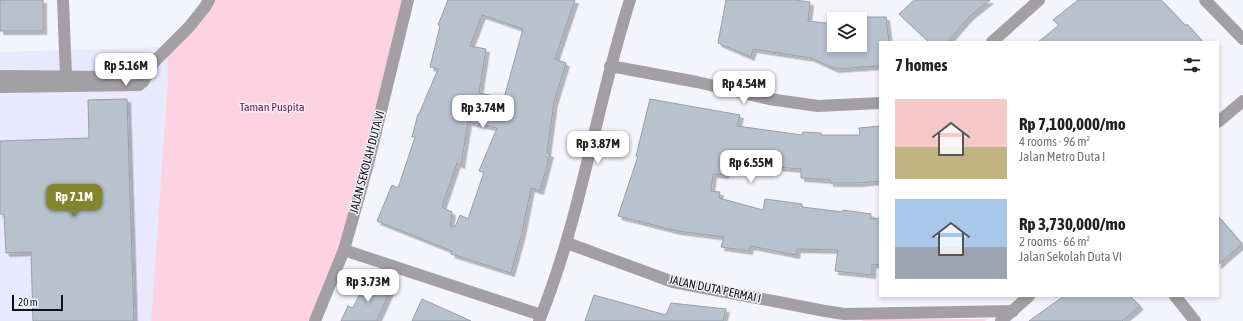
<!DOCTYPE html>
<meta charset="utf-8">
<style>
body{margin:0;font-family:"Asap Condensed",sans-serif;background:#f2f2f2;color:#202124;height:100vh;display:flex;flex-direction:column;font-size:15px;white-space:nowrap}
*{box-sizing:border-box;margin:0}
p{font-size:13px;color:#757577}
.icon{flex:none;width:22px;height:22px;fill:none;stroke:currentColor;stroke-width:2;stroke-linecap:round;stroke-linejoin:round}
.map{position:relative;flex:1;overflow:hidden}
.sheet{position:absolute;left:879px;top:41px;width:340px;height:256px;display:flex;flex-direction:column;background:#fff;border-radius:0px;box-shadow:0 2px 6px #0003}
.sheet>*{flex:none}
.tools{position:absolute;left:827px;top:12px;display:grid;gap:8px}
.tools a{display:grid;place-items:center;width:40px;height:40px;border-radius:0px;background:#fff;box-shadow:0 2px 6px #0003;font-size:20px}
.scale{position:absolute;left:12px;bottom:10px;width:51px;box-sizing:border-box;padding-left:4px;border:2px solid #121216;border-top:0;font-size:11px;line-height:14px;white-space:nowrap;color:#121216;-webkit-text-stroke:3px #f4f4fd;paint-order:stroke}
.price{position:absolute;translate:-50% -34px;padding:0 9px;border-radius:8px;background:#fff;color:#222;font-size:13px;line-height:26px;filter:drop-shadow(0 1px 2px #0008)}
.price::after{content:'';position:absolute;left:50%;top:24px;width:12px;height:9px;margin-left:-6px;background:inherit;clip-path:polygon(0 0,100% 0,50% 100%)}
.price.current{background:#84852f;color:#fff}
ul{padding:0;list-style:none}
li{display:flex;align-items:center;gap:12px;height:100px;padding:0 16px}
li span{display:grid;place-items:center;flex:none;width:112px;height:80px;border-radius:0px;color:#555}
li>.icon{margin-inline-start:auto}
span .icon{width:48px;height:48px;fill:#fffc;stroke-width:1}
li b{font-size:17px}
h2{display:flex;justify-content:space-between;align-items:center;height:48px;padding:0 16px;font-size:17px}
.map>svg:first-child{display:block}
.built{fill:#e8e8fe}
.green{fill:#fdd2e1}
.building{fill:#b7c2cd;stroke:#959faa;fill-rule:evenodd;filter:url(#shadow)}
.lines{fill:none;stroke-linecap:round;stroke-linejoin:round}
.minor{stroke:#a39fa4;stroke-width:12}
.labels{text-anchor:middle;stroke-width:3;stroke-linejoin:round;paint-order:stroke}
.park-label{font-size:12px;fill:#741646;stroke:#f4f4fd}
.street-label{font-size:12px;fill:#121216;stroke:#f4f4fd}
</style>
<div class="map">
<svg width="1243" height="321" viewBox="0 0 1243 321">
<defs>
<filter id="shadow"><feDropShadow dx="3.5" dy="3.5" stdDeviation="0" flood-color="#0004"/></filter>
</defs>
<rect width="100%" height="100%" fill="#f4f4fd"/>
<!-- built -->
<polygon class="built" points="167,47 168,78 151,321 0,321 0,52"/>
<!-- green -->
<g class="green">
<polygon points="204,0 411,0 345,243 314,321 151,321 168,78 167,47"/>
<polygon points="861,319 987,319 985,321 863,321"/>
</g>
<!-- building -->
<g class="building">
<rect x="0" y="0" width="43" height="31"/>
<path d="M 448,0 L 575,0 L 555,59 L 566,63 L 554,102 L 547,153 L 550,154 L 540,191 L 531,188 L 522,233 L 511,273 L 451,254 L 452,251 L 377,221 L 392,185 L 398,188 L 415,137 L 412,137 L 418,114 L 419,114 L 438,69 L 430,67 L 440,26 L 438,25 ZM 482,15 L 523,29 L 504,98 L 479,93 L 486,49 L 470,46 ZM 468,122 L 497,128 L 479,171 L 484,172 L 468,219 L 460,215 L 455,227 L 450,226 L 452,212 L 442,207 L 457,163 L 461,165 Z"/>
<polygon points="726,0 795,0 810,2 808,21 834,24 834,45 860,45 860,17 886,17 889,42 880,42 880,66 835,69 811,58 753,49 751,57 718,43"/>
<polygon points="914,0 990,0 970,16 947,42 929,42 899,14"/>
<polygon points="1078,0 1161,0 1186,26 1187,24 1203,42 1038,42 1059,25 1053,20"/>
<polygon points="127,99 134,321 33,321 31,252 6,253 4,214 0,214 0,141 89,138 88,100"/>
<polygon points="650,99 740,115 737,126 802,135 803,132 821,133 821,135 860,135 859,128 880,126 880,181 860,183 830,183 830,180 801,178 801,169 728,163 725,175 713,174 711,191 720,192 719,198 763,210 765,199 802,204 802,207 843,212 843,210 871,214 871,219 880,218 880,264 872,265 872,275 835,271 838,250 797,249 796,255 750,246 749,251 721,247 724,237 677,231 618,216 638,156 636,156"/>
<polygon points="1218,216 1242,244 1218,265"/>
<polygon points="367,278 391,289 377,320 378,321 341,321 348,306 353,308"/>
<polygon points="594,295 666,315 671,303 726,309 723,321 585,321"/>
<polygon points="1064,296 1130,296 1140,306 1122,321 1029,321"/>
<polygon points="422,299 471,321 412,321"/>
</g>
<g class="lines">
<!-- minor -->
<g class="minor">
<polyline points="63,0 66,77"/>
<polyline points="1205,0 1243,39"/>
<polyline points="992,42 1039,0"/>
<polyline points="610,66 697,82 769,99 818,106 880,103"/>
<polyline points="0,76 106,77 126,74 154,62 189,27 205,7 209,0"/>
<polyline points="0,87 139,85 143,82 154,62"/>
<polyline points="1218,122 1243,101"/>
<polyline points="567,243 673,282 825,311 844,314 1013,311"/>
<polyline points="344,250 541,315"/>
<polyline points="1175,296 1195,321"/>
<polyline points="315,321 344,250 368,164 408,0"/>
<path d="M 539,321 C 581,218 596,106 630,0"/>
<polyline points="1001,321 1029,296"/>
</g>
</g>
<g class="labels">
<!-- park labels -->
<g class="park-label">
<text x="272" y="111">Taman Puspita</text>
</g>
<!-- street labels -->
<g class="street-label">
<text transform="translate(367 162) rotate(-75)" y="4">JALAN SEKOLAH DUTA VI</text>
<text transform="translate(715 289) rotate(12)" y="4">JALAN DUTA PERMAI I</text>
</g>
</g>
</svg>
<div class="tools">
<a><svg class="icon" aria-label="layers" viewBox="0 0 24 24"><path d="M12 4l9 5-9 5-9-5zM3 14l9 5 9-5"/></svg></a>
</div>
<div class="scale">20 m</div>
<b class="price" style="left:126px;top:87px">Rp 5.16M</b>
<b class="price" style="left:744px;top:105px">Rp 4.54M</b>
<b class="price" style="left:483px;top:129px">Rp 3.74M</b>
<b class="price" style="left:598px;top:165px">Rp 3.87M</b>
<b class="price" style="left:751px;top:184px">Rp 6.55M</b>
<b class="price current" style="left:74px;top:218px">Rp 7.1M</b>
<b class="price" style="left:368px;top:303px">Rp 3.73M</b>
<section class="sheet">
<h2>7 homes<svg class="icon" aria-label="filters" viewBox="0 0 24 24"><path d="M4 7h16M4 17h16"/><circle cx="9" cy="7" r="2"/><circle cx="15" cy="17" r="2"/></svg></h2>
<ul>
<li><span style="background:linear-gradient(#f6c9c9 60%,#c2b280 0)"><svg class="icon" aria-label="home" viewBox="0 0 24 24"><path d="M3 11l9-7 9 7M6 9v11h12V9"/></svg></span><div><b>Rp 7,100,000/mo</b><p>4 rooms · 96 m²</p><p>Jalan Metro Duta I</p></div></li>
<li><span style="background:linear-gradient(#a9c7e8 60%,#9aa5b1 0)"><svg class="icon" aria-label="home" viewBox="0 0 24 24"><path d="M3 11l9-7 9 7M6 9v11h12V9"/></svg></span><div><b>Rp 3,730,000/mo</b><p>2 rooms · 66 m²</p><p>Jalan Sekolah Duta VI</p></div></li>
</ul>
</section>
</div>
